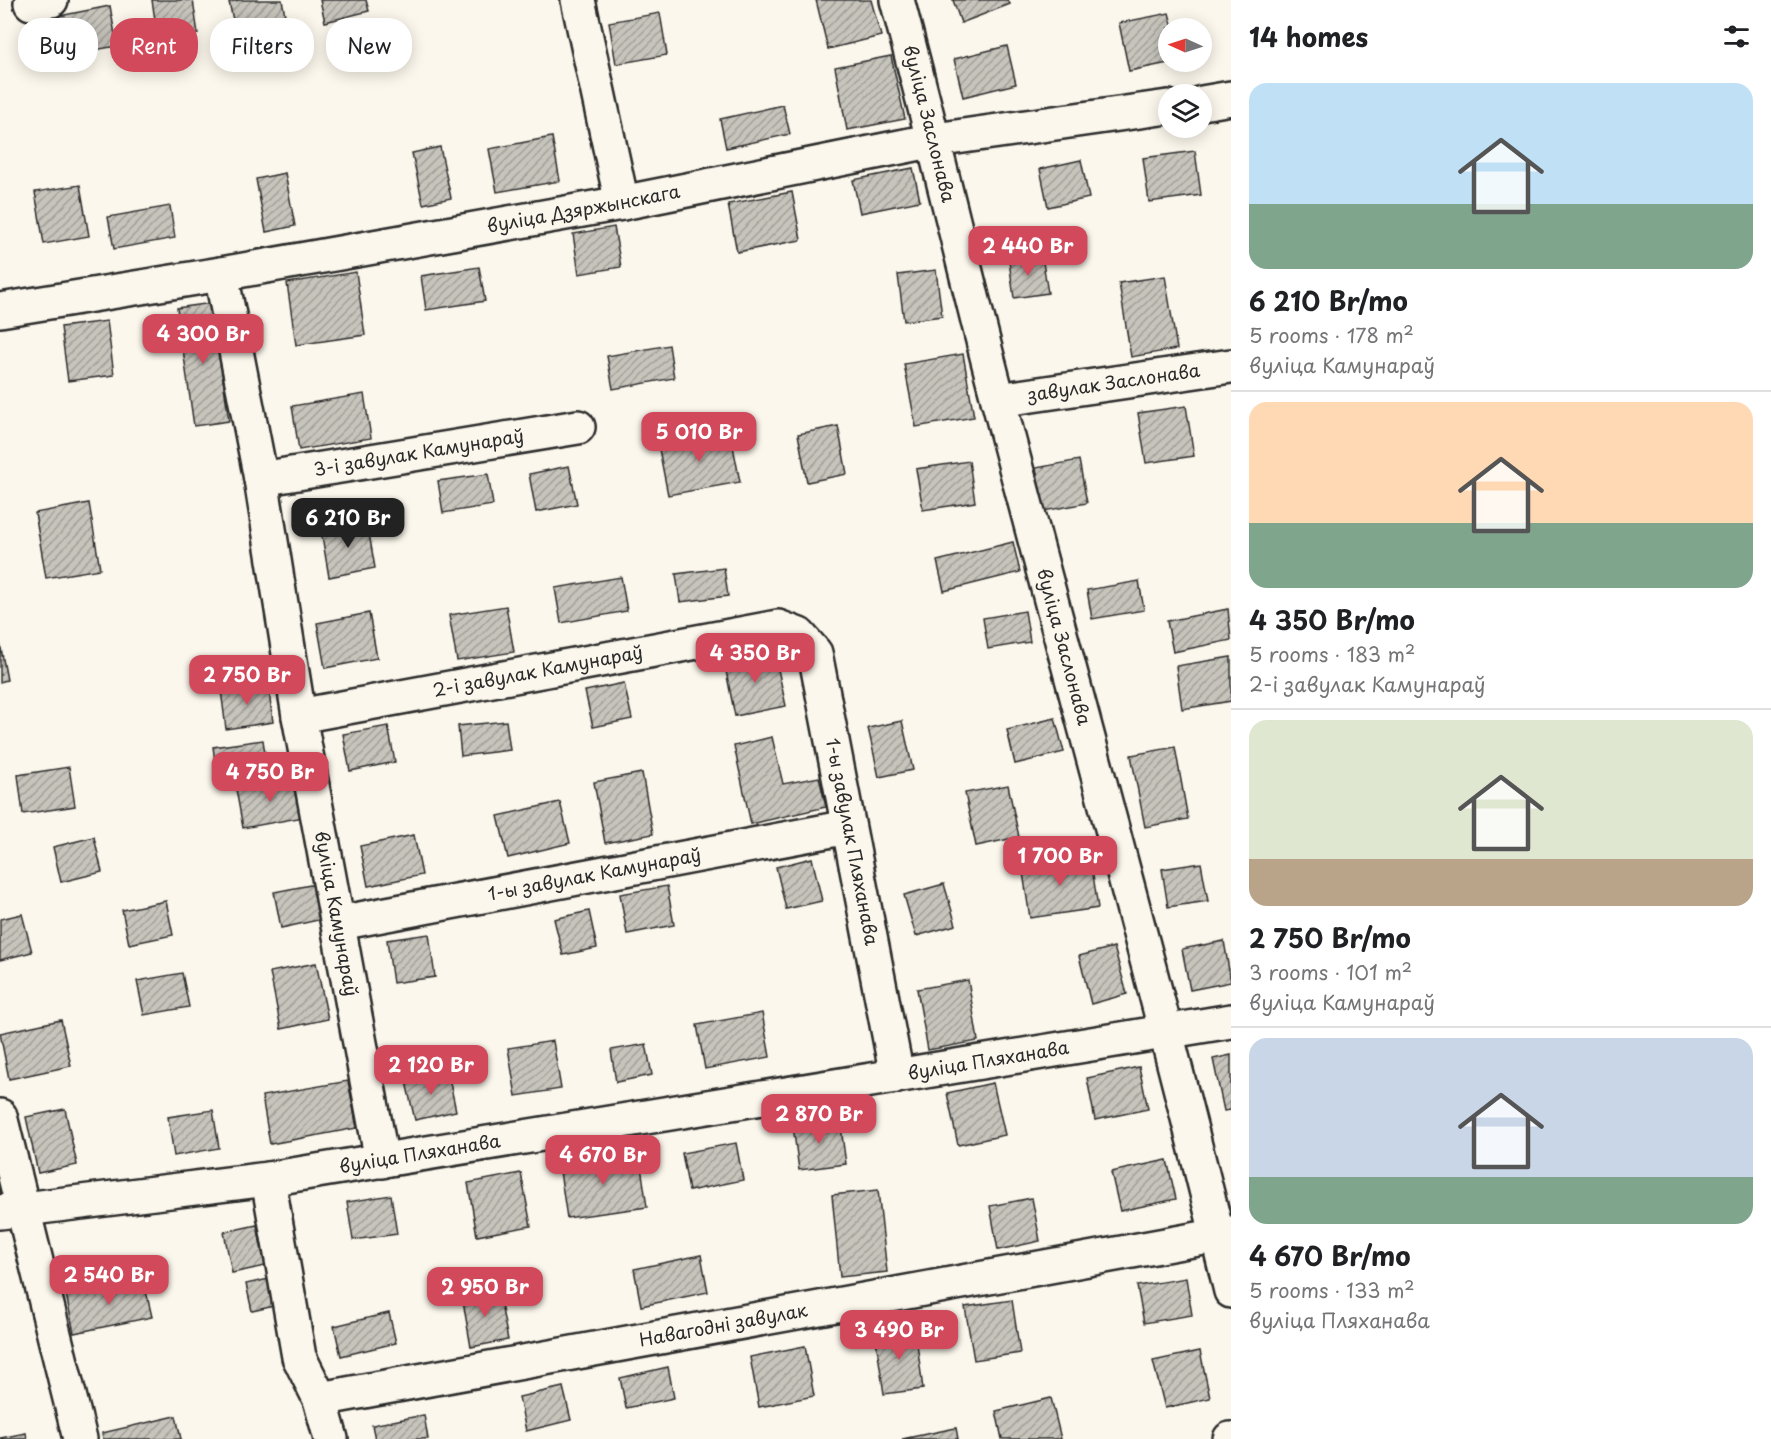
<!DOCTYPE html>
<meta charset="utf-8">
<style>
body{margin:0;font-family:"Playpen Sans",sans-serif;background:#f2f2f2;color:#202124;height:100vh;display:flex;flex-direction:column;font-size:22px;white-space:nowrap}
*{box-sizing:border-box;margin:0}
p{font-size:20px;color:#757577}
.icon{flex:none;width:33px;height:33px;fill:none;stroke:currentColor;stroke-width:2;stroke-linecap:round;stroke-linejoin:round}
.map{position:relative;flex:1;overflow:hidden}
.sheet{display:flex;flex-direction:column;background:#fff;width:540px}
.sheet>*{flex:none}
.top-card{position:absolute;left:18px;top:18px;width:570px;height:54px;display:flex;gap:12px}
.needle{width:39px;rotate:273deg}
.controls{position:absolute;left:1158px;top:18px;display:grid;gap:12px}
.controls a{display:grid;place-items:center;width:54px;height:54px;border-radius:50%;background:#fff;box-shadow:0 3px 15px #0003;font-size:30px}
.price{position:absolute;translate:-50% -51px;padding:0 14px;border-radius:12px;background:#d1495b;color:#fff;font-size:20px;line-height:39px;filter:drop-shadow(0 2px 3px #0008)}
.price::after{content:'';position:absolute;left:50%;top:36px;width:18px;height:14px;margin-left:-9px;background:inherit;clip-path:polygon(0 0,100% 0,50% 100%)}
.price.active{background:#222;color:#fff}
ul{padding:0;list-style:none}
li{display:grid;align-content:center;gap:12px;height:318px;padding:0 18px}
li+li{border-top:2px solid #e0e0e0}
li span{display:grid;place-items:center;height:186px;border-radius:18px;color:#555}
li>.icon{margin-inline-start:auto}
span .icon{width:108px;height:108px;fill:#fffc;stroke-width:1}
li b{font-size:26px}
h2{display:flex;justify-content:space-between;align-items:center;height:72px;padding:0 18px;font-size:26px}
.pill{padding:0 21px;border-radius:24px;background:#fff;box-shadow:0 3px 15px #0003;font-size:21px;line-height:54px}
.pill.active{background:#d1495b;color:#fff}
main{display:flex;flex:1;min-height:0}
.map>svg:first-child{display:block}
.building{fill:url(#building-hatch);stroke:#2b2b2b;stroke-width:1.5}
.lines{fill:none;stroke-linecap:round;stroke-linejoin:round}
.minor-casing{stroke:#2b2b2b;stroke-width:38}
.minor{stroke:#fbf7ec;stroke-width:33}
.labels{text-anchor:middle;stroke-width:4.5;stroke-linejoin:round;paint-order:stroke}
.street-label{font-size:18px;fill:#2b2b2b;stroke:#fbf7ec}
</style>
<main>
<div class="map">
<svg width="1231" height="1439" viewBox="0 0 1231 1439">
<defs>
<pattern id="building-hatch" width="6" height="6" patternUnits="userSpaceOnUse" patternTransform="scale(1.5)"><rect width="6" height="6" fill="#c7c4bc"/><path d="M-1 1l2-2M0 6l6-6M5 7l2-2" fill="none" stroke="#a29f99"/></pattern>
</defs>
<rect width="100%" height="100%" fill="#fbf7ec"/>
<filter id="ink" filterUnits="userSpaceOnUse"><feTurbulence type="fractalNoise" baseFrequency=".0167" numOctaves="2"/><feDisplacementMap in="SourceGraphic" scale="12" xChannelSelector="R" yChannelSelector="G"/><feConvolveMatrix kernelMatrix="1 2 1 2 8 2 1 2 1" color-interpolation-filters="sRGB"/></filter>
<g filter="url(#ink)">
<!-- building -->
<g class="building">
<polygon points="152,0 193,0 198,34 158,40"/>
<polygon points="240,0 282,0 290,40 240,51 229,2"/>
<polygon points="320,0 366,0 369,11 325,22"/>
<polygon points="816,0 871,0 881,36 828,49"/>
<polygon points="953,0 1008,0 1010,4 961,23"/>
<polygon points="110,6 117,46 67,55 59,16"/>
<polygon points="660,13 667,55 616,64 609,22"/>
<polygon points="1169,13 1173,28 1168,28 1168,62 1173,62 1129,71 1119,23"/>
<polygon points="1007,46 1016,84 963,97 954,59"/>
<polygon points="891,56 905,119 847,130 835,67"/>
<polygon points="783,105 790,134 726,148 720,119"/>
<polygon points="552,137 560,181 497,192 489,149"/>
<polygon points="440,147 451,198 423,204 412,153"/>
<polygon points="1195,151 1201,195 1149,202 1143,158"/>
<polygon points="1081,160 1089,198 1048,207 1040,169"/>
<polygon points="913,168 920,201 860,213 853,180"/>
<polygon points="285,173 295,226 266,232 256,179"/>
<polygon points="80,185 89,236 44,244 35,192"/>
<polygon points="792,192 801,240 737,252 728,204"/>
<polygon points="170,206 175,238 114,249 108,217"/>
<polygon points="614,227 621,267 579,274 573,234"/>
<polygon points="1042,256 1048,293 1014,298 1009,261"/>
<polygon points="479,267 485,301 426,310 421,276"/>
<polygon points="936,270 942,316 904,321 898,275"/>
<polygon points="356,272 365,335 296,345 287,283"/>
<polygon points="1165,276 1177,349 1131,357 1119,283"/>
<polygon points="212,303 229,421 194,426 177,308"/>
<polygon points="107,321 114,375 68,381 61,327"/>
<polygon points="669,345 674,378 613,389 607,356"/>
<polygon points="963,354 974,417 916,427 904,364"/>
<polygon points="364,394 371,438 299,450 292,406"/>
<polygon points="1186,406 1194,456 1146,463 1138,413"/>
<polygon points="838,426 847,474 807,482 798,434"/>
<polygon points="730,431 740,482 668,495 658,444"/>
<polygon points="1079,460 1087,503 1044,511 1036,468"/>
<polygon points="969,461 975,502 923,510 916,469"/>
<polygon points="569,466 577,504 536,512 529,474"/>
<polygon points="488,474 493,505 443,513 438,481"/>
<polygon points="89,503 100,569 46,578 35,513"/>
<polygon points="367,522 375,568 329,577 321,530"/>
<polygon points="1013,542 1020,572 944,591 937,561"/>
<polygon points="724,568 728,596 680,602 676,574"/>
<polygon points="621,577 627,611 561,623 555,588"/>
<polygon points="1139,581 1144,610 1092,619 1087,590"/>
<polygon points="506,606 514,652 457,661 449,615"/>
<polygon points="1228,609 1231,640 1173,652 1167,621"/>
<polygon points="1025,611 1030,642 988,649 983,618"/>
<polygon points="369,613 377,658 325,668 317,623"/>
<polygon points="0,643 7,680 0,682"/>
<polygon points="774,651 786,706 735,716 724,661"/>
<polygon points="1231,657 1231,701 1182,709 1176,666"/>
<polygon points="624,683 632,719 593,727 585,691"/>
<polygon points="268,684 273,722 226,729 221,690"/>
<polygon points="1055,718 1064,752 1015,764 1007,730"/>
<polygon points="506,721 510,750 461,756 458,726"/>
<polygon points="902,721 913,770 879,777 868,728"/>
<polygon points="388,726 395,762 350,771 343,734"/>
<polygon points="772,737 783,784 819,777 826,807 751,824 734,746"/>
<polygon points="263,740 268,775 218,782 213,747"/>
<polygon points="1175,747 1188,819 1145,827 1131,755"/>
<polygon points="69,767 75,806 23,814 18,775"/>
<polygon points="642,773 653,834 605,843 594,782"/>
<polygon points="298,779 304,817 243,828 236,789"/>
<polygon points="1008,785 1019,837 976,846 965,793"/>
<polygon points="560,802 570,843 508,858 498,816"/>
<polygon points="414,835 422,875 368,886 360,846"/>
<polygon points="94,837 102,872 61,882 53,847"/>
<polygon points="1090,855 1098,908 1030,918 1022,866"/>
<polygon points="812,858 822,901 786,909 776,867"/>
<polygon points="1201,863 1208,901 1168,907 1162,869"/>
<polygon points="316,884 323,919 281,928 274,892"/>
<polygon points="944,884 956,925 916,936 904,895"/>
<polygon points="667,886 674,925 627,934 620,894"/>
<polygon points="166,901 173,935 129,944 122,910"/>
<polygon points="589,911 597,948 563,955 554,919"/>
<polygon points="22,914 32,952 0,960 0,919"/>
<polygon points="429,934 435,977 393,983 387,940"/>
<polygon points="1224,941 1231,982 1190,990 1182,949"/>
<polygon points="1114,947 1127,994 1091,1004 1079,956"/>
<polygon points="316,963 328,1019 281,1029 270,972"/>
<polygon points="182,973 189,1007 144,1015 137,981"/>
<polygon points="968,980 978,1041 928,1050 917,989"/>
<polygon points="762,1013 770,1057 705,1069 697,1025"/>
<polygon points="61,1020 71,1066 9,1079 0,1033"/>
<polygon points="553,1041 561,1089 516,1096 508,1048"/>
<polygon points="646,1044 652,1075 616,1082 611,1050"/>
<polygon points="1231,1055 1231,1110 1224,1111 1213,1059"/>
<polygon points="1139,1067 1148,1109 1095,1120 1087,1078"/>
<polygon points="448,1073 456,1111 415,1120 406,1082"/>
<polygon points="348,1081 357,1128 270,1144 262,1096"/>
<polygon points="993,1083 1005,1135 958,1145 947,1093"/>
<polygon points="65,1109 77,1165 38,1173 26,1117"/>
<polygon points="213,1110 219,1148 174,1156 168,1117"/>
<polygon points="840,1120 846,1164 799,1170 793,1126"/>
<polygon points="736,1143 743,1180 689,1191 682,1153"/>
<polygon points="639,1153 647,1207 567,1218 559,1165"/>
<polygon points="1167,1160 1176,1199 1120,1211 1111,1172"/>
<polygon points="521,1173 531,1226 477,1236 468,1183"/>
<polygon points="878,1190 887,1272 840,1277 832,1195"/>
<polygon points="391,1195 397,1234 353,1240 347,1202"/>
<polygon points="1032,1198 1040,1241 998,1250 990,1206"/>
<polygon points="257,1225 265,1266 232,1273 224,1232"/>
<polygon points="701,1255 708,1292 641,1306 634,1269"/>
<polygon points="143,1278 152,1317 74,1333 66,1294"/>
<polygon points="274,1278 279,1305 252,1311 246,1284"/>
<polygon points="1186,1278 1192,1315 1144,1323 1137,1286"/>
<polygon points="498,1289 508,1340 471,1347 462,1296"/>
<polygon points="1012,1300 1020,1353 974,1360 965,1307"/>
<polygon points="389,1313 396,1343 341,1356 334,1326"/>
<polygon points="915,1328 923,1389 884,1394 875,1334"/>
<polygon points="805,1346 814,1396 759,1407 750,1357"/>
<polygon points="1200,1351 1210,1398 1165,1408 1153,1361"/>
<polygon points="668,1367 674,1398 626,1408 620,1378"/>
<polygon points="563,1387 571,1420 526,1431 519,1397"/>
<polygon points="1051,1398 1061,1439 1002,1439 996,1411"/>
<polygon points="424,1415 428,1439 375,1439 372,1425"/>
<polygon points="176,1416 181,1439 103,1439 102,1433"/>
<polygon points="956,1428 958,1439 902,1439"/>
<polygon points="26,1433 27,1439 0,1439 0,1438"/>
</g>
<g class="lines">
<defs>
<g id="minor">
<polyline points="578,0 622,203"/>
<path id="s1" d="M 897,0 C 933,134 964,269 999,403 C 1076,699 1159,993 1231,1291"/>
<polyline points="31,3 51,0"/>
<polyline points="1202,103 1231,98"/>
<path id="s2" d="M 221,274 L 261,479 L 299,716 L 382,1161"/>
<path id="s3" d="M 0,310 L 221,274 L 622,203 L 935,140 L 1168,107"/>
<path id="s4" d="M 998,400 L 1231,366"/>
<path id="s5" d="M 261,479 L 578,427"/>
<path id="s6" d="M 299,716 L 778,627 L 799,635 L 815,653 L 897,1076"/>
<path id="s7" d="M 339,923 L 848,827"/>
<polyline points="0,1116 80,1439"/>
<polyline points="268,1179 299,1357 320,1399 331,1439"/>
<path id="s8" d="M 0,1212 L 268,1179 L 1231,1021"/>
<path id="s9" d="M 320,1399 L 1231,1233"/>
<polyline points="1230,1439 1231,1439"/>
</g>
</defs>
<!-- minor casing -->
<use href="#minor" class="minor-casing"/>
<!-- minor -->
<use href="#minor" class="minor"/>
</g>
</g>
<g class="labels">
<!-- street labels -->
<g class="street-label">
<text dy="6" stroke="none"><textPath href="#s1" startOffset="128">вуліца Заслонава</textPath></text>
<text dy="6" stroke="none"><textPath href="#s3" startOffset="592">вуліца Дзяржынскага</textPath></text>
<text dy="6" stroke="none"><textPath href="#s4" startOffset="117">завулак Заслонава</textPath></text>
<text dy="6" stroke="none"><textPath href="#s5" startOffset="160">3-і завулак Камунараў</textPath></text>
<text dy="6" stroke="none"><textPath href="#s1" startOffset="668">вуліца Заслонава</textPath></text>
<text dy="6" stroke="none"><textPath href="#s6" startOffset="243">2-і завулак Камунараў</textPath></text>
<text dy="6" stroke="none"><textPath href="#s6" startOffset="726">1-ы завулак Пляханава</textPath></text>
<text dy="6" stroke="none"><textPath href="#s7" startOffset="260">1-ы завулак Камунараў</textPath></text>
<text dy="6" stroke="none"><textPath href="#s2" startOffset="650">вуліца Камунараў</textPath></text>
<text dy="6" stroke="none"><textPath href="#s8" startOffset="1000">вуліца Пляханава</textPath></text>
<text dy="6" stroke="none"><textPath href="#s8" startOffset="424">вуліца Пляханава</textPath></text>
<text dy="6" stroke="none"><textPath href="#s9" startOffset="410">Навагодні завулак</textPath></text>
</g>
</g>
</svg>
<div class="controls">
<a><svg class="needle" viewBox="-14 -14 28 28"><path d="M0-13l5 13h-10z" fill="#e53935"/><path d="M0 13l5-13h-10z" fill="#757577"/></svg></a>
<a><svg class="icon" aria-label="layers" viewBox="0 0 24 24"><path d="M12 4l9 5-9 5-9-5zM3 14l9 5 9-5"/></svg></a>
</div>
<b class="price" style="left:1028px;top:277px">2 440 Br</b>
<b class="price" style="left:203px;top:365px">4 300 Br</b>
<b class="price" style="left:699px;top:463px">5 010 Br</b>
<b class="price active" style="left:348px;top:549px">6 210 Br</b>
<b class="price" style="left:755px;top:684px">4 350 Br</b>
<b class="price" style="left:247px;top:706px">2 750 Br</b>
<b class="price" style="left:270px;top:803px">4 750 Br</b>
<b class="price" style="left:1060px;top:887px">1 700 Br</b>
<b class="price" style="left:431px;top:1096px">2 120 Br</b>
<b class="price" style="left:819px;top:1145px">2 870 Br</b>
<b class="price" style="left:603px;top:1186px">4 670 Br</b>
<b class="price" style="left:109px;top:1306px">2 540 Br</b>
<b class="price" style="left:485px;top:1318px">2 950 Br</b>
<b class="price" style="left:899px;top:1361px">3 490 Br</b>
<div class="top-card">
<a class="pill">Buy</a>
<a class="pill active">Rent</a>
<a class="pill">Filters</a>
<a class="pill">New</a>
</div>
</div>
<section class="sheet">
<h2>14 homes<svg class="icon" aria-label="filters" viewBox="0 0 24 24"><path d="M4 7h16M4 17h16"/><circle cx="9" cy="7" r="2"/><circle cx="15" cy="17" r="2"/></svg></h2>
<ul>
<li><span style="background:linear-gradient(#bfe0f5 65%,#7fa58c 0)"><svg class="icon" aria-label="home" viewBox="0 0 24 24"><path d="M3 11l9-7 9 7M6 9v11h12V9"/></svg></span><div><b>6 210 Br/mo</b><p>5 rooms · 178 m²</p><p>вуліца Камунараў</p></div></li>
<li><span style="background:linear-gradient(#ffd9b3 65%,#7fa58c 0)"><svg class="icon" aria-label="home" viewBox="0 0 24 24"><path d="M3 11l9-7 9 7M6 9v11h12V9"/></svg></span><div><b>4 350 Br/mo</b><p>5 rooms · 183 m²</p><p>2-і завулак Камунараў</p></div></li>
<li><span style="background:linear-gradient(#dfe7d0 75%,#b9a48a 0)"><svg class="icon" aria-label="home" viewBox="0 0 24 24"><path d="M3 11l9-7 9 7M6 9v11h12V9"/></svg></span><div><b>2 750 Br/mo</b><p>3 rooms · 101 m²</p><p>вуліца Камунараў</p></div></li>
<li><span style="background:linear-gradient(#c9d6e8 75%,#7fa58c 0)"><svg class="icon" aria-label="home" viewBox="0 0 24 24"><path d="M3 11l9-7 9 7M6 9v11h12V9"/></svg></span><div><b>4 670 Br/mo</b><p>5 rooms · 133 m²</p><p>вуліца Пляханава</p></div></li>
</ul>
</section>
</main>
